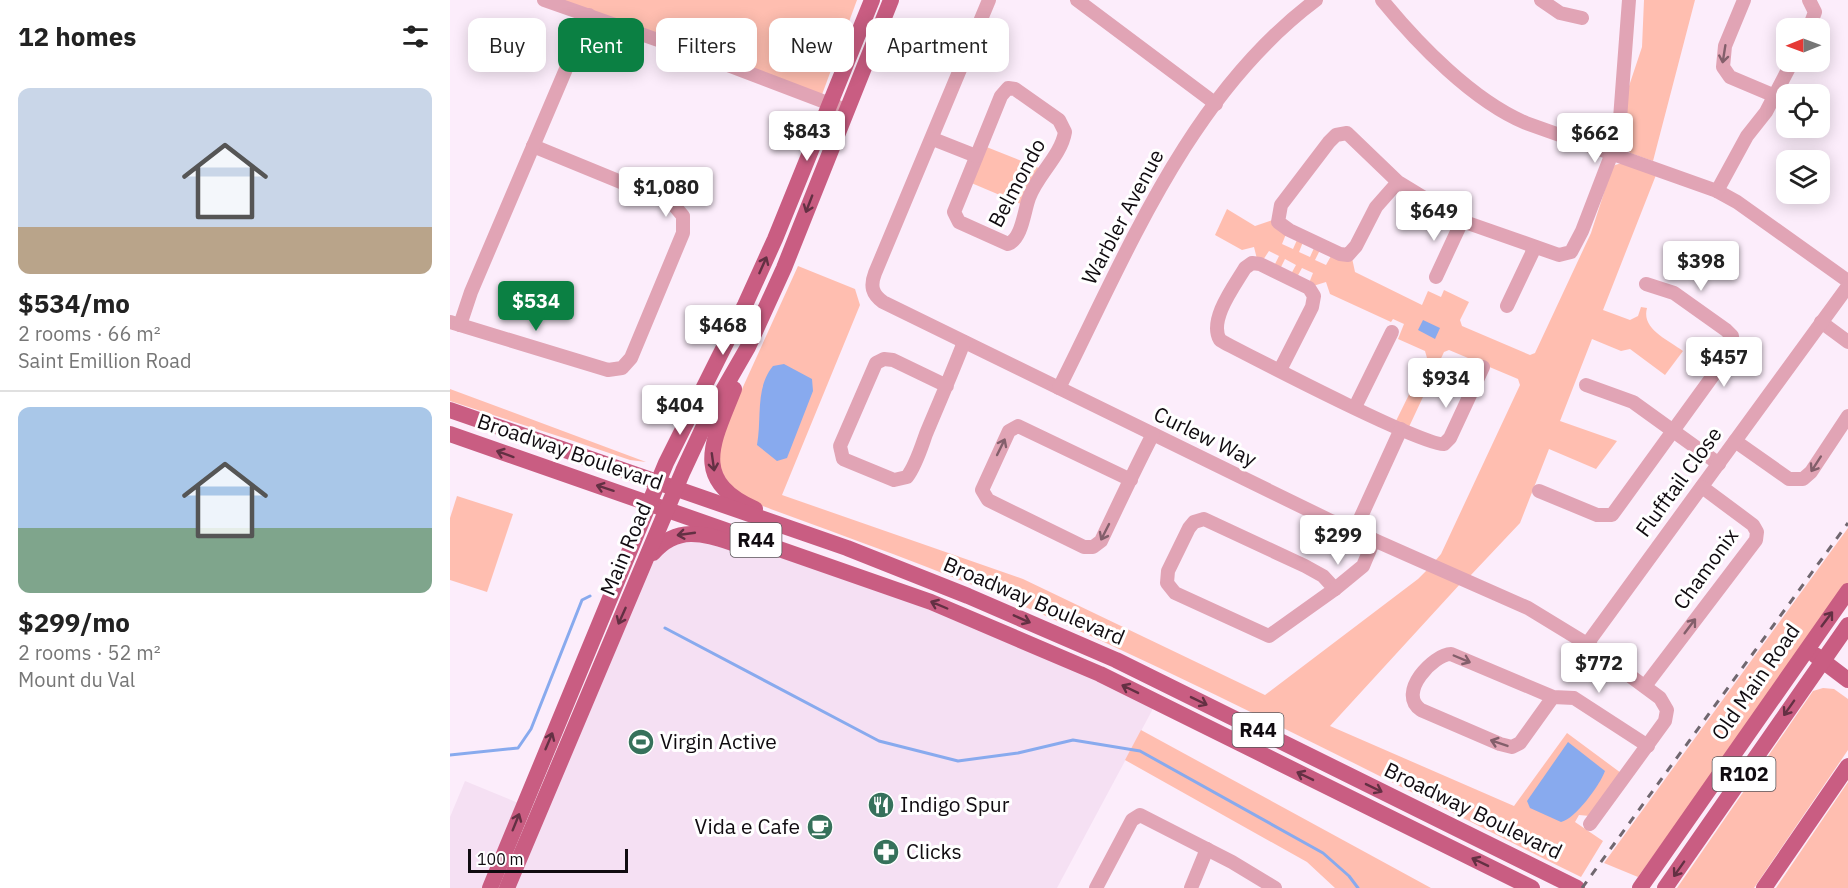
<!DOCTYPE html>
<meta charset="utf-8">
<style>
body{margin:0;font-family:"IBM Plex Sans",sans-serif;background:#f2f2f2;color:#222;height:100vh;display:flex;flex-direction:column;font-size:22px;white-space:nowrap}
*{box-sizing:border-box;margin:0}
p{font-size:20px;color:#767676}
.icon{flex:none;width:33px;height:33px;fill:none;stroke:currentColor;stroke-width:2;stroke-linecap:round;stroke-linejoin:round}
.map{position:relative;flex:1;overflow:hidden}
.side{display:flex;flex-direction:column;background:#fff;width:450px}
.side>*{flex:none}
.top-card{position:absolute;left:18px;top:18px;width:570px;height:54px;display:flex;gap:12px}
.needle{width:39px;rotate:269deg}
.buttons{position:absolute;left:1326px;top:18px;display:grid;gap:12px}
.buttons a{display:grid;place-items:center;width:54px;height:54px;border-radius:12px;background:#fff;box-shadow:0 3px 15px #0003;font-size:30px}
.scale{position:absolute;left:18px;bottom:15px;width:160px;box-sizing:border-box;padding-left:6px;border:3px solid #100b10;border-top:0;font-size:16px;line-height:21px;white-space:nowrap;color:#100b10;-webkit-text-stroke:4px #fff;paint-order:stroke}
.price{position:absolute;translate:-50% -51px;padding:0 14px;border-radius:6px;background:#fff;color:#222;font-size:20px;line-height:39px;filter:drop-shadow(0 2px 3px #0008)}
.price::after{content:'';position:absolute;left:50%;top:36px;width:18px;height:14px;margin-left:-9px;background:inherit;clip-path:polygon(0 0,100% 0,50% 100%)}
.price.current{background:#0b8043;color:#fff}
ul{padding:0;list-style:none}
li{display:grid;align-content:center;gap:12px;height:318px;padding:0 18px}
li+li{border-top:2px solid #e0e0e0}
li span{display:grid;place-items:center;height:186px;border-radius:12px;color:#555}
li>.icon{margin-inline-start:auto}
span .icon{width:108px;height:108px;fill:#fffc;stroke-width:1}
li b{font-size:26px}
h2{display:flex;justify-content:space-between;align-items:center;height:72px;padding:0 18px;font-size:26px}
.chip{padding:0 21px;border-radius:12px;background:#fff;box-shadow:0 3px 15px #0003;font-size:21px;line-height:54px}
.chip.current{background:#0b8043;color:#fff}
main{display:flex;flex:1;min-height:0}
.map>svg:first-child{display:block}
.built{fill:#f5e0f3}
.green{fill:#ffbeb0}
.water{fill:#8ae}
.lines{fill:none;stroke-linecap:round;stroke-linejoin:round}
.stream{stroke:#8ae;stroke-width:3}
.minor{stroke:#e1a4b5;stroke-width:14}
.major{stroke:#c95d82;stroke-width:16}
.rail{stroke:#70676f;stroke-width:3;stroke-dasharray:8 8;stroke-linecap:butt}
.oneway{stroke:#835f6b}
.oneway2{stroke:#633043}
.labels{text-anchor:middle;stroke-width:6;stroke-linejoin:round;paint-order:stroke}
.shield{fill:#fff;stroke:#585458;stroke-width:1.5}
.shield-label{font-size:20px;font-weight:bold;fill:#100b10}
.street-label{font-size:21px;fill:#100b10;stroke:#fff}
.poi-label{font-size:21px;fill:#100b10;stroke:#fff;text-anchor:start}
</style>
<main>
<section class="side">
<h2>12 homes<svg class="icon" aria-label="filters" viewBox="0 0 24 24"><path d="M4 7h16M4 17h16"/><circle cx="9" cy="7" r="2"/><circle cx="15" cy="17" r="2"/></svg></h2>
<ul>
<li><span style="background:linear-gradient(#c9d6e8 75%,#b9a48a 0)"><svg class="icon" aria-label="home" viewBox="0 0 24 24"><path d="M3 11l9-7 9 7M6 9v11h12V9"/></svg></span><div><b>$534/mo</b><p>2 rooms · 66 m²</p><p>Saint Emillion Road</p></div></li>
<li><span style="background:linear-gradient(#a9c7e8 65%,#7fa58c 0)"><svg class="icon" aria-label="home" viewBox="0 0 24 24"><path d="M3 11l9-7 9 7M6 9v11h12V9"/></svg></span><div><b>$299/mo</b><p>2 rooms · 52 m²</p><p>Mount du Val</p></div></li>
</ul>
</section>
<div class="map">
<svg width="1398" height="888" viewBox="0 0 1398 888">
<rect width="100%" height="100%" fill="#fcedfb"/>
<!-- built -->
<g class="built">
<polygon points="251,534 394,575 706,703 607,888 58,888 200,556"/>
<polygon points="15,781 71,804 38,888 0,888 0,817"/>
</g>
<!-- green -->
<g class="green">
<polygon points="112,0 407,0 370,100"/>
<polygon points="1194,0 1245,0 1203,161 1180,153 1173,142 1175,98 1192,47"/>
<polygon points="534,146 589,168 571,204 519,182"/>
<path d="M 1172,163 L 1206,175 L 1153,310 L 1180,320 L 1188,316 L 1191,307 L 1197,308 C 1191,329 1218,340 1233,351 L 1215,375 L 1180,349 L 1171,351 L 1142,339 L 1110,421 L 1167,441 L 1146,469 L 1099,449 L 1070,523 L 1020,576 L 985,561 L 991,554 L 1070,385 L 1068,379 L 999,350 L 994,352 L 958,429 L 945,423 L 977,358 L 975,351 L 948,339 L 954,324 L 943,319 L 941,322 L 880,294 L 876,282 L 863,286 L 859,283 L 863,273 L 852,268 L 847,277 L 841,274 L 846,265 L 835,259 L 830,269 L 824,266 L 829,256 L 819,251 L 813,260 L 807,259 L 804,247 L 792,250 L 765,235 L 777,209 L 805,226 L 823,220 L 836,234 L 832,244 L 843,249 L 847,240 L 853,242 L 849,252 L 860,257 L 864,248 L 870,250 L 865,260 L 876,265 L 881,256 L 902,258 L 905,272 L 972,305 L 978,291 L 991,297 L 994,290 L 1019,302 L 1010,320 L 1012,326 L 1080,355 L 1085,353 L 1141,233 L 1161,171 L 1165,165 Z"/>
<path d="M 348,266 L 405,289 L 410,305 L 332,495 L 573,579 L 815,695 L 968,579 L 978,569 L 1011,583 L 880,726 L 1064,806 L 1117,733 L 1171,773 L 1140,816 L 1129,815 L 1125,822 L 1153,841 L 1131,877 C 953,789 777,696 596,616 C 502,574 404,540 307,504 C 276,485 262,472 272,433 Z"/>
<path d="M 0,389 L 196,462 L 180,460 C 120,439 60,421 0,401 Z"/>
<polygon points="7,496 63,514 37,592 0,580 0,518"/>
<polygon points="1398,528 1398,585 1188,877 1154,863"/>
<polygon points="1373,688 1384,689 1398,699 1398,750 1304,888 1227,888 1363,691"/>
<polygon points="691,730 981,888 885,888 857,862 675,760"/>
<polygon points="1398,782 1398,888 1326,888"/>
</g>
<!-- water -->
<g class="water">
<polygon points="973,320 990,328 985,339 968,330"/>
<path d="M 334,364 L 362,379 L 363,391 L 337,458 L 327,461 L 307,445 C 312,417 305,388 323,366 Z"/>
<path d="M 1118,742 L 1155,771 C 1150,785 1125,819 1111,822 L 1080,808 L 1077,801 Z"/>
</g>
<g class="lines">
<!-- stream -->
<g class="stream">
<polyline points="215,628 429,741 508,761 568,753 623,740 690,751 873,853 899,876 908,888"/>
<polyline points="0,755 68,748 81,729 132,600 140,596"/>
</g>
<!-- minor -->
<g class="minor">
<polyline points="94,0 262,59 396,110"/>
<path d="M 539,0 L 425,273 C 420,286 422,294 433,302 L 881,521 L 1078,608 L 1137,644 L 1210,698 L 1217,710 L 1215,721 L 1140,824"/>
<polyline points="627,0 766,104"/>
<path d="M 932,0 C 968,44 1023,101 1076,123 L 1267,191 L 1287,202 L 1398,281"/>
<polyline points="1091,0 1110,13 1132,18"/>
<polyline points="1294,0 1275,46 1273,67 1280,77 1325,96"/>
<polyline points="1359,0 1365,12 1359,28"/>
<path d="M 558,88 L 565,89 L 609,120 L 615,132 C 611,156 587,175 579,198 C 574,211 572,239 558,244 L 509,222 L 504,212 L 551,96 Z"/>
<polyline points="483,139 526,156"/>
<polyline points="948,182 926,207 906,246 898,255 890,254 839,230 828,222 831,205 879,142 886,135 897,133 948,182 1012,221 1109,255 1121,252 1132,231 1162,153 1168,145 1179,0"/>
<polyline points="1267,191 1297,136 1316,112 1342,62"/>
<polyline points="986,277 1012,221"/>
<polyline points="1057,306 1085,247"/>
<polyline points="0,322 158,370 172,368 181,358 233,233 233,216 222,203 83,146"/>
<polyline points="1371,322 1398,342"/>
<polyline points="10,325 21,292 139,15"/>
<path d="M 830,370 L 862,307 L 864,296 L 859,288 L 810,264 L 802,263 L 795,268 C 785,285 758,320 770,340 L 775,343 C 804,358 976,448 994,444 L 1000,438 L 1033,367"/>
<polyline points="1136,385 1183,402 1269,464"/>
<path d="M 497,386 L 443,360 L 434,359 L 426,363 L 390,446 L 393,459 L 444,480 L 457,477 C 466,465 471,448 476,434 C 489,403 502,373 514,342"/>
<path d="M 609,388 C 678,251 739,95 866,0"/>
<polyline points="905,407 942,332"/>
<polyline points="1285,441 1339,479 1353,479 1361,472 1398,416"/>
<path d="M 681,480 L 568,426 L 559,431 L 532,490 L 538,500 L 634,547 L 643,547 L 651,541 C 668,505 685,469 703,434"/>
<polyline points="1089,491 1147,515 1162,515 1283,348 1282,336 1276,330 1224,293 1196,284"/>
<polygon points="754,519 855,566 873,576 885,589 819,636 725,593 717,583 718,571 739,528 744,522"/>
<polyline points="904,532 951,429"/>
<polyline points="885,589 913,566 924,540"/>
<polyline points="1137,644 1398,286"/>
<polyline points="1195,686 1306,540 1307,532 1303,525 1252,487"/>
<path d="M 1103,697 L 1070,743 L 1062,747 L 1050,744 L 971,710 C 946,693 984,654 1001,654 L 1103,697 L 1124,698 L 1198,746"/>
<polyline points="646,888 682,820 690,815 782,862 825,888"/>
<polyline points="741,888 757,849"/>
</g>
<!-- major -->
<g class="major">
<path d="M 284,389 C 264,440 239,480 305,509"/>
<polyline points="0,410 397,548 518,596 666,660 1127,888"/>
<polyline points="0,434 481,602 650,674 1082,888"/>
<path d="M 203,553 C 229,523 257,535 289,545"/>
<polyline points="1365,655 1398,680"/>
<polyline points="40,888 216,463 295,305 325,239 422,0"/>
<polyline points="57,888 233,471 260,413 298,347 334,268 441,0"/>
<polyline points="1190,888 1398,591"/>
<polyline points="1215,888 1398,625"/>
<polyline points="1314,888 1398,766"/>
</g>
<!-- rail -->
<polyline class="rail" points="1132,888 1398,523"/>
</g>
<!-- one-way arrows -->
<defs><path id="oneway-shaft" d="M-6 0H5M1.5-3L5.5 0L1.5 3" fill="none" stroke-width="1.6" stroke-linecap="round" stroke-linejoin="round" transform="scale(1.5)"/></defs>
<g class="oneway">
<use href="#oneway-shaft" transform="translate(1274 54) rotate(99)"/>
<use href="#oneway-shaft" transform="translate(551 447) rotate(-64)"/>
<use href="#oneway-shaft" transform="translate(1366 464) rotate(123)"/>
<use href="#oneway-shaft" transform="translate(655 532) rotate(117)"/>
<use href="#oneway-shaft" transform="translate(1240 626) rotate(-53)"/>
<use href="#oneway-shaft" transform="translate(1012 659) rotate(23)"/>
<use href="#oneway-shaft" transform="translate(1049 743) rotate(-161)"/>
</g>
<g class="oneway2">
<use href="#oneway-shaft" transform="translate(359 204) rotate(111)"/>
<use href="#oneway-shaft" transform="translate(313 265) rotate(-66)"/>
<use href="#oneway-shaft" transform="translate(55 454) rotate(-160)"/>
<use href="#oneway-shaft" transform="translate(263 462) rotate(82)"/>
<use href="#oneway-shaft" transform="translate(155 488) rotate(-162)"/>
<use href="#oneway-shaft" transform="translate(236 534) rotate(172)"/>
<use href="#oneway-shaft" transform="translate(489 605) rotate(-157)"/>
<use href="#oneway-shaft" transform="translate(172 616) rotate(114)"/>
<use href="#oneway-shaft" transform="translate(572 619) rotate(24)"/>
<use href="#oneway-shaft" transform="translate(1377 619) rotate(-53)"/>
<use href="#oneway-shaft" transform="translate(680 689) rotate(-154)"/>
<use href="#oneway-shaft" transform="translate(749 701) rotate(26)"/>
<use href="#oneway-shaft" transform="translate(1339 708) rotate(125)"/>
<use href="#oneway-shaft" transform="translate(99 741) rotate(-67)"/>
<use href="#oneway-shaft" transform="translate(855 776) rotate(-154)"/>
<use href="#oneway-shaft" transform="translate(924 788) rotate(26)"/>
<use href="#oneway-shaft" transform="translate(66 822) rotate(-68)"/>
<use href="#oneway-shaft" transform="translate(1030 862) rotate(-154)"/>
<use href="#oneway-shaft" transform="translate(1229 869) rotate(125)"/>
</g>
<!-- icons -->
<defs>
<symbol id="stadium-disc" viewBox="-11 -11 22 22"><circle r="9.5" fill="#36715b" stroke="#fff"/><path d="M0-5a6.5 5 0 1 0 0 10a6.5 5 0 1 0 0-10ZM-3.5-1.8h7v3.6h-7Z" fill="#fff"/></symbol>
<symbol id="restaurant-disc" viewBox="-11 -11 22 22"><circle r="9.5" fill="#36715b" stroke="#fff"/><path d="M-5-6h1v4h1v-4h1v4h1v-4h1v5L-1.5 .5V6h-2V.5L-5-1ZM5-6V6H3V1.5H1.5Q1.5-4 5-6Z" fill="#fff"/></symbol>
<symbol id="cafe-disc" viewBox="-11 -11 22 22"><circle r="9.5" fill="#36715b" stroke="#fff"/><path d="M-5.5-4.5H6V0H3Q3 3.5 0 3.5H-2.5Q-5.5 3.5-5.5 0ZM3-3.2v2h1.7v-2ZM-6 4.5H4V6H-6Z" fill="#fff"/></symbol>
<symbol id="pharmacy-disc" viewBox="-11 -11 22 22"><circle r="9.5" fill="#36715b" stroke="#fff"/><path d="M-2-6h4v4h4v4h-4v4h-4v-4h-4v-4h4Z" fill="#fff"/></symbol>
</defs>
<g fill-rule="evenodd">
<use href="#stadium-disc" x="176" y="727" width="30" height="30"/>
<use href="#restaurant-disc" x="416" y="790" width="30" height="30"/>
<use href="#cafe-disc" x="355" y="812" width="30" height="30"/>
<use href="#pharmacy-disc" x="421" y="837" width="30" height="30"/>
</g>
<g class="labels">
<!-- shield labels -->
<g class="shield">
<rect x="280.5" y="523" width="51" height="34" rx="4.5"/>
<rect x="782.5" y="713" width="51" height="34" rx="4.5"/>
<rect x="1262.5" y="757" width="63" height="34" rx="4.5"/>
</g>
<g class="shield-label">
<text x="306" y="547">R44</text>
<text x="808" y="737">R44</text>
<text x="1294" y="781">R102</text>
</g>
<!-- street labels -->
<g class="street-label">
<text transform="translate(567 183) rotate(-62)" y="7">Belmondo</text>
<text transform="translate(673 217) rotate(-62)" y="7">Warbler Avenue</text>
<text transform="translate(755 437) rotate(26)" y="7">Curlew Way</text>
<text transform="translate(120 452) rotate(19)" y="7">Broadway Boulevard</text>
<text transform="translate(1229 482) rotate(-54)" y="7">Flufftail Close</text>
<text transform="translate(176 549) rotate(-67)" y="7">Main Road</text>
<text transform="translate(1256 569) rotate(-54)" y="7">Chamonix</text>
<text transform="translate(584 601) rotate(23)" y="7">Broadway Boulevard</text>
<text transform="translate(1306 682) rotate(-55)" y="7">Old Main Road</text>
<text transform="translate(1023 811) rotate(26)" y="7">Broadway Boulevard</text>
</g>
<!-- poi labels -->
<g class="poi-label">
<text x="210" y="749">Virgin Active</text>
<text x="450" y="812">Indigo Spur</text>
<text x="350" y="834" text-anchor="end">Vida e Cafe</text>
<text x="456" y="859">Clicks</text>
</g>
</g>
</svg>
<div class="buttons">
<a><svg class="needle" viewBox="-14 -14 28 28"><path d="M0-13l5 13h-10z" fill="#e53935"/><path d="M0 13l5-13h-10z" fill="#767676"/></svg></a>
<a><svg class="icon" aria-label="locate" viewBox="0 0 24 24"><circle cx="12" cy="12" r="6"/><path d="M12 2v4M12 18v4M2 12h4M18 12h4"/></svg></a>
<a><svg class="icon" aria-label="layers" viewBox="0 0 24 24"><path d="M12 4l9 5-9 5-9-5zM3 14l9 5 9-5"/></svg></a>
</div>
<div class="scale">100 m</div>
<b class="price" style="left:357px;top:162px">$843</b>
<b class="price" style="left:1145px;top:164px">$662</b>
<b class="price" style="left:216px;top:218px">$1,080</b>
<b class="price" style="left:984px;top:242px">$649</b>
<b class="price" style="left:1251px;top:292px">$398</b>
<b class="price current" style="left:86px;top:332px">$534</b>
<b class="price" style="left:273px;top:356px">$468</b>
<b class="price" style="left:1274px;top:388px">$457</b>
<b class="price" style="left:996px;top:409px">$934</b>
<b class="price" style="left:230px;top:436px">$404</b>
<b class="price" style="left:888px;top:566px">$299</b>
<b class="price" style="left:1149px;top:694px">$772</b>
<div class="top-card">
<a class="chip">Buy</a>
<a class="chip current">Rent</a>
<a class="chip">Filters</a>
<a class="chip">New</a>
<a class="chip">Apartment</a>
</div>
</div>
</main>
